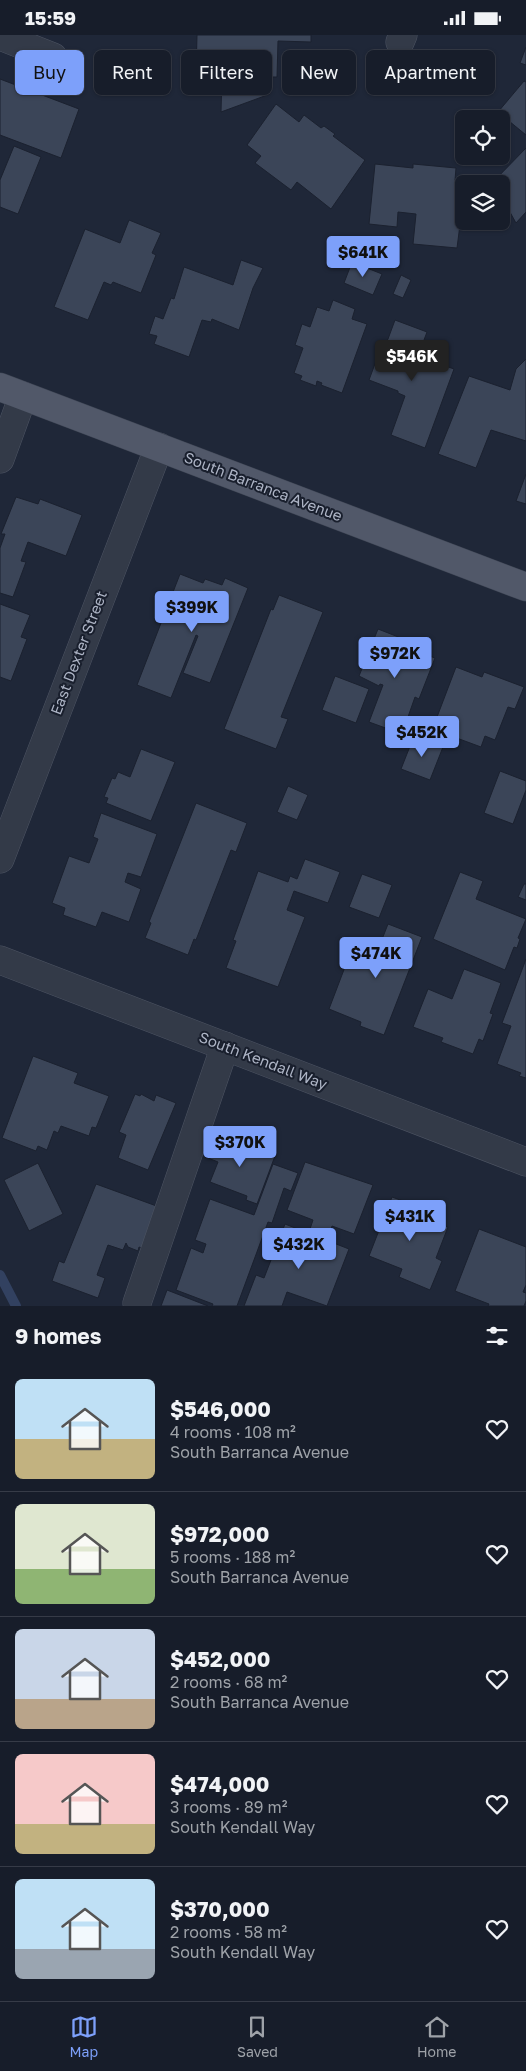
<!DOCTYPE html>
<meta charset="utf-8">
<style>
body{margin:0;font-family:"Golos Text",sans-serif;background:#202632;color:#f1f3f6;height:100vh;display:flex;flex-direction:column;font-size:19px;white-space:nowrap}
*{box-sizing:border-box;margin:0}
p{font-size:16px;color:#9ea2a8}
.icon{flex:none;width:28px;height:28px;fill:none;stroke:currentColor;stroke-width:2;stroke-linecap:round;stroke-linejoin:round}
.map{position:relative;height:1271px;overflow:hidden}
.sheet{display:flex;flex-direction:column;background:#171d2a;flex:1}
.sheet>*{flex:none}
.top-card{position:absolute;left:15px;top:15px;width:496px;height:45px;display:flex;gap:10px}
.fabs{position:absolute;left:455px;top:75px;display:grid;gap:10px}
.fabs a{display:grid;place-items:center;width:55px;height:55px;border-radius:8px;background:#171d2a;box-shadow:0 1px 4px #0004,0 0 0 1px #363b47;font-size:25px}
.price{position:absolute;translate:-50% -42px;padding:0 11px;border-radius:5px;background:#7da0fa;color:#111;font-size:16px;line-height:32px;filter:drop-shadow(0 1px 2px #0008)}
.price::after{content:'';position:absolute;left:50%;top:30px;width:15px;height:11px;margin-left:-8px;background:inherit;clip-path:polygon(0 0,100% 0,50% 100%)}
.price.active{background:#222;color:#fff}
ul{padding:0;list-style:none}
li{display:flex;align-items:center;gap:15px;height:125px;padding:0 15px}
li+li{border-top:1px solid #363b47}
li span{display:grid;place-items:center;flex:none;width:140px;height:100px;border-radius:8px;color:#555}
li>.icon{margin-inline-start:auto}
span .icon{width:60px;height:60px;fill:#fffc;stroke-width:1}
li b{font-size:21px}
h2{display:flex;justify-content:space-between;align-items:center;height:60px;padding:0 15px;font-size:21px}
.pill{padding:0 18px;border-radius:8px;background:#171d2a;box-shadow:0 1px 4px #0004,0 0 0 1px #363b47;font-size:18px;line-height:45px}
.pill.active{background:#7da0fa;color:#111}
.status{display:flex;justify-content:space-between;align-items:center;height:35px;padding:0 25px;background:#171d2a;direction:ltr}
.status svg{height:14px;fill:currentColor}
.menu{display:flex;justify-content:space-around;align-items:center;height:70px;border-top:1px solid #363b47;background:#171d2a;font-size:14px;color:#9ea2a8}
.menu a{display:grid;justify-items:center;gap:2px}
.menu .active{color:#7da0fa}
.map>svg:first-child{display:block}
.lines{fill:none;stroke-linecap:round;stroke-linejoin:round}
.stream{stroke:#324160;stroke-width:10}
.building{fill:#3b4558;stroke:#1b212f}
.minor-casing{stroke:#4d5463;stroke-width:29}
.major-casing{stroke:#3c4352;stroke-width:29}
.minor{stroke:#333a48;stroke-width:28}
.major{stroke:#515869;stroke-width:28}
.labels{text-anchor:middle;stroke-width:4;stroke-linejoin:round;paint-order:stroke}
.street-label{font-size:15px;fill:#adb4c5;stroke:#191f2d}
</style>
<div class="status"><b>15:59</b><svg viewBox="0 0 49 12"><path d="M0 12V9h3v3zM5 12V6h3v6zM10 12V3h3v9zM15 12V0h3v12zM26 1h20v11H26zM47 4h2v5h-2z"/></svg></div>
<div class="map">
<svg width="526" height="1271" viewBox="0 0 526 1271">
<rect width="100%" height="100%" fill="#1f2738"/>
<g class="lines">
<!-- stream -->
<polyline class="stream" points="0,1240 16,1271"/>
</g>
<!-- building -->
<g class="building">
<polygon points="197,0 311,0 311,7 278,6 277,42 270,42 270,59 221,77 222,40 196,39"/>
<polygon points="526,12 526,30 520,28"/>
<polygon points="0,44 79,74 61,123 0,100"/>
<polygon points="524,46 526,47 526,100 498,77"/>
<polygon points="276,69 299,87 304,80 321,93 324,91 335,99 333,101 365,125 331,174 297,147 291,155 255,128 261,121 247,110"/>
<polygon points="14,111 41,122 18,179 0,172 0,145"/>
<polygon points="526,113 526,177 516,188 501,161 501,149 494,149 493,147"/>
<polygon points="375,129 413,133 413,129 456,133 455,145 482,148 464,149 464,182 461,182 457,213 413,209 416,179 398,177 397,192 369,189"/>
<polygon points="129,185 161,198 152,218 156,220 141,258 113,247 111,250 104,247 88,285 54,272 85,194 120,208"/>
<polygon points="241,225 263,233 253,253 239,295 212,284 211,287 202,285 189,322 154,309 157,301 149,299 155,281 163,284 171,263 174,264 184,232 233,250"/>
<polygon points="352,227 382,239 373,260 344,248"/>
<polygon points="401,240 411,245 403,263 393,259"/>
<polygon points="333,265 355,274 352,284 367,289 342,358 321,350 322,348 317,346 316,351 300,345 302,341 294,338 303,313 295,310 302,289 310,292 317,272 329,276"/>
<polygon points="395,285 427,297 418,321 454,334 425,413 391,400 405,361 398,358 398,356 369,345 383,307 385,308 388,304"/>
<polygon points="526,324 526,406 491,395 476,433 438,419 469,341 510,355 516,334"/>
<polygon points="526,439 526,469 516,466"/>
<polygon points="16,462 38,469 40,464 82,480 66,521 28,507 21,526 26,527 13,562 0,558 0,513 5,499 1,499"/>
<polygon points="180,539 203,548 205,544 222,550 225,543 248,553 210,648 183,638 198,601 196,600 171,663 137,650"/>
<polygon points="279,560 323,577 281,682 288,684 276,714 224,694 271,574 273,575"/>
<polygon points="0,569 30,580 21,602 27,604 11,646 0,642"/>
<polygon points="378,594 401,603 399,610 435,623 419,664 415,662 402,699 369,687 383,650 380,649 379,651 359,641"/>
<polygon points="456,632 482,642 484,637 524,652 515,674 508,672 495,705 485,701 481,712 435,695 440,683 437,682"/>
<polygon points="335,641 369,654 356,688 322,675"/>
<polygon points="414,701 443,712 430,745 401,734"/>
<polygon points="141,714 175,727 151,786 106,768 108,763 104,762 112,743 115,744 118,737 130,742"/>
<polygon points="500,736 526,746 526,755 513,789 484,778"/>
<polygon points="288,751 308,760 297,785 277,777"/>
<polygon points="196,768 247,788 236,817 231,815 196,905 194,904 188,920 145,903 151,888 149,887"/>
<polygon points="101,778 157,799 141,842 128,838 125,847 141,854 129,887 102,877 96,892 63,880 65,873 52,868 69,821 89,828 98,804 93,802"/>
<polygon points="305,824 340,837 328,868 294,856 287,875 305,882 278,952 226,933 236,906 233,905 258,836 288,847 290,841 297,844"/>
<polygon points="460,837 483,846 476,864 526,884 518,903 520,904 517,913 514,912 505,935 433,904"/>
<polygon points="362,839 392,850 379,883 349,872"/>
<polygon points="524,849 526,849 526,865 518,862"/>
<polygon points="388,889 422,902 384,1000 360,991 361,987 329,974 356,903 379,912"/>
<polygon points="526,924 526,1043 519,1041 521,1038 497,1029 511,991 502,988"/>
<polygon points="464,934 501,948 490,978 493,979 483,1006 479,1004 473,1019 441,1007 443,1003 413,992 428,954 452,964"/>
<polygon points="33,1021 78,1038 74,1048 109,1061 96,1093 92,1092 89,1101 61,1091 58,1098 54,1096 47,1115 38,1111 36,1116 2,1103"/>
<polygon points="135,1059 140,1061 141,1059 154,1066 156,1060 176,1068 148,1135 118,1123 126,1100 119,1097"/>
<polygon points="217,1099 275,1121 257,1169 246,1165 247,1161 210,1147 218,1127 208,1123"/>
<polygon points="305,1127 373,1150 354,1199 332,1191 329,1201 310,1194 313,1185 287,1175"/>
<polygon points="38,1128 63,1179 29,1196 4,1145"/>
<polygon points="273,1129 298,1138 291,1156 284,1153 272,1188 268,1187 237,1271 212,1271 213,1269 176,1255 191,1213 203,1218 206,1209 195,1205 210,1164 254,1180"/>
<polygon points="96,1149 162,1173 147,1215 139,1212 138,1216 128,1212 126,1208 123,1215 108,1210 97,1240 105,1243 98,1263 52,1246 59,1226 64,1228"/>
<polygon points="392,1162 436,1178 433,1186 448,1192 436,1223 442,1226 430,1255 399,1242 402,1234 369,1221"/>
<polygon points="285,1189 349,1214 327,1271 287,1257 282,1271 244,1271 256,1240 264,1243"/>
<polygon points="479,1194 526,1212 526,1250 523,1257 526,1258 526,1266 524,1271 488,1271 489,1269 455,1256"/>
<polygon points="167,1255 208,1271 161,1271"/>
</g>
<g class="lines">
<defs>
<g id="minor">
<polyline points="0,1 53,22"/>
<polyline points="400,7 403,0"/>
<polyline points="0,424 23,361"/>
<polyline points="0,824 159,412"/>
<polyline points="0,925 526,1127"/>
<polyline points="137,1268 225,1011"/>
</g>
<polyline id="major" points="0,352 526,552"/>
</defs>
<!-- minor casing -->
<use href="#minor" class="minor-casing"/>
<!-- major casing -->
<use href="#major" class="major-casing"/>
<!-- minor -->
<use href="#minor" class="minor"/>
<!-- major -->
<use href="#major" class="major"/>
</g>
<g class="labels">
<!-- street labels -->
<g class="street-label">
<text transform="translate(263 452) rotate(21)" y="5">South Barranca Avenue</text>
<text transform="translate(79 618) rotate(-69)" y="5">East Dexter Street</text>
<text transform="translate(263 1026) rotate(21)" y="5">South Kendall Way</text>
</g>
</g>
</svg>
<div class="fabs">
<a><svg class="icon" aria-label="locate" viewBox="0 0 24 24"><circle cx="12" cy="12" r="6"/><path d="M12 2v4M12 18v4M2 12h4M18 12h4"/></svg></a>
<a><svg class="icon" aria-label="layers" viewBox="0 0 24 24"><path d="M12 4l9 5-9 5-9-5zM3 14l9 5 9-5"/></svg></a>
</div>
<b class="price" style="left:363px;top:243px">$641K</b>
<b class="price active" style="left:412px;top:347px">$546K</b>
<b class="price" style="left:192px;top:598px">$399K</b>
<b class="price" style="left:395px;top:644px">$972K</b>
<b class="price" style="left:422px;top:723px">$452K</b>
<b class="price" style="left:376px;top:944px">$474K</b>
<b class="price" style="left:240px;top:1133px">$370K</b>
<b class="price" style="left:410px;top:1207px">$431K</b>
<b class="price" style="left:299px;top:1235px">$432K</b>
<div class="top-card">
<a class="pill active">Buy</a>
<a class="pill">Rent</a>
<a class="pill">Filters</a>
<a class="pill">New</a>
<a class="pill">Apartment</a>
</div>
</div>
<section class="sheet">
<h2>9 homes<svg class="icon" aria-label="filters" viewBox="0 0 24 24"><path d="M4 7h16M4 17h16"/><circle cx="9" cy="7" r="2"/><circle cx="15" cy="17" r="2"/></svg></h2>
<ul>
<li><span style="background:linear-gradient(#bfe0f5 60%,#c2b280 0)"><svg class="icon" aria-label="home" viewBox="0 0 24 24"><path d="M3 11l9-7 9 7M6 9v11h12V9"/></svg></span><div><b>$546,000</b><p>4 rooms · 108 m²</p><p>South Barranca Avenue</p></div><svg class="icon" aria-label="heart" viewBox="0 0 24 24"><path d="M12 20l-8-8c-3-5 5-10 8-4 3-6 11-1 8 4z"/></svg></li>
<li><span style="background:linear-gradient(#dfe7d0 65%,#8fb573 0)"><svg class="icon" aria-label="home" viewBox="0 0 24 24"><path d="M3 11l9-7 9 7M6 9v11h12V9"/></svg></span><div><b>$972,000</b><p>5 rooms · 188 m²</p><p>South Barranca Avenue</p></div><svg class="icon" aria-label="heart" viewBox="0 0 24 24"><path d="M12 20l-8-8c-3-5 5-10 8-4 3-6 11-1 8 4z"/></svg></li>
<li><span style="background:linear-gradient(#c9d6e8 70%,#b9a48a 0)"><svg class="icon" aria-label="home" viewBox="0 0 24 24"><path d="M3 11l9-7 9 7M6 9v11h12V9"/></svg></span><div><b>$452,000</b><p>2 rooms · 68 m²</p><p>South Barranca Avenue</p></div><svg class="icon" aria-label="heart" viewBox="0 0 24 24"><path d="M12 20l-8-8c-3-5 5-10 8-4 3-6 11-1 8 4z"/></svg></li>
<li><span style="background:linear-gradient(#f6c9c9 70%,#c2b280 0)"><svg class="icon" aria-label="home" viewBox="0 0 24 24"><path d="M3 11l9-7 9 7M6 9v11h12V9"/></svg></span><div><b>$474,000</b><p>3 rooms · 89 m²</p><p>South Kendall Way</p></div><svg class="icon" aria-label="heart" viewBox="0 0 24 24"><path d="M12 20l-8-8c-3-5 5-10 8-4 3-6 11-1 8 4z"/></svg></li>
<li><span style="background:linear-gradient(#bfe0f5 70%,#9aa5b1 0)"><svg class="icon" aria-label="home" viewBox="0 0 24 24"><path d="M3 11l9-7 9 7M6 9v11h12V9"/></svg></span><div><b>$370,000</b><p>2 rooms · 58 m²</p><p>South Kendall Way</p></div><svg class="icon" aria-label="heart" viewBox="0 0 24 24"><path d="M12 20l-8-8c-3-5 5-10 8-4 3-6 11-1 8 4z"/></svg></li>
</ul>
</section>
<nav class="menu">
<a class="active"><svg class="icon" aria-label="map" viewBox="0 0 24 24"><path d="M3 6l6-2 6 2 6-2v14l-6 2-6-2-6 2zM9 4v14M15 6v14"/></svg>Map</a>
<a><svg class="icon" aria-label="saved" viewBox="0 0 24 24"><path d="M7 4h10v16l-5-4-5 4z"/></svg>Saved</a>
<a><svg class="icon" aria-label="home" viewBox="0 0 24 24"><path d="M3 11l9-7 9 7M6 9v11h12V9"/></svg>Home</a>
</nav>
